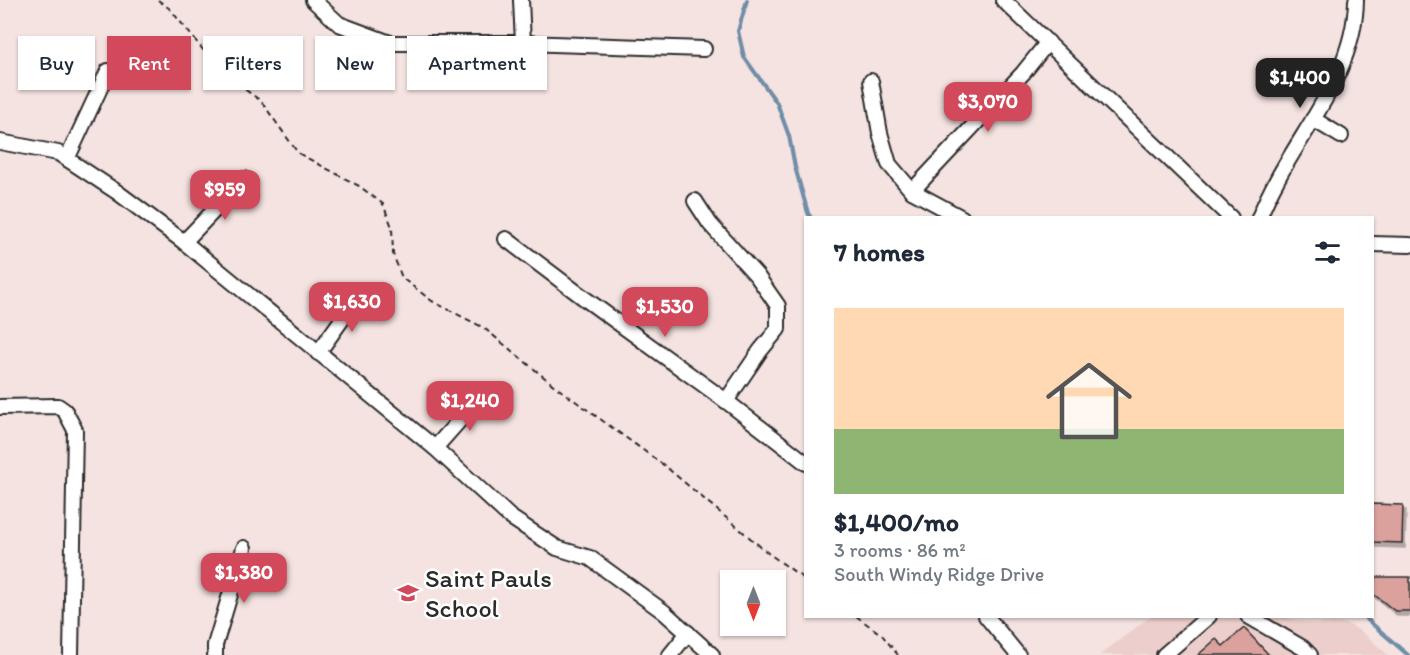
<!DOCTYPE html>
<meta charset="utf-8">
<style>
body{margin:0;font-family:Itim,sans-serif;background:#f6f6f7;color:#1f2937;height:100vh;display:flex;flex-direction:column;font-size:22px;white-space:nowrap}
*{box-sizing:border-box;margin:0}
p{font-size:20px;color:#747a83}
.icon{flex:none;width:33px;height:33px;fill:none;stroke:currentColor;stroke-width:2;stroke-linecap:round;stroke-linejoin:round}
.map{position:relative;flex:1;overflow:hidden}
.panel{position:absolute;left:804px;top:216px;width:570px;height:402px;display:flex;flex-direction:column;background:#fff;border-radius:0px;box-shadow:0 2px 4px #0004}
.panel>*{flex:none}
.top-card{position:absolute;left:18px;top:36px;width:570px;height:54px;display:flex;gap:12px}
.needle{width:39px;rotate:180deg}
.buttons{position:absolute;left:720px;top:570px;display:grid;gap:12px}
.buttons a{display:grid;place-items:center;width:66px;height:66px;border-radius:0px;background:#fff;box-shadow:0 2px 4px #0004;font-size:30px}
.price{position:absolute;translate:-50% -51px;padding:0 14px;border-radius:12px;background:#d1495b;color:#fff;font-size:20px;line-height:39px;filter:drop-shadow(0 2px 3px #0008)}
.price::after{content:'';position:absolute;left:50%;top:36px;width:18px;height:14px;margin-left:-9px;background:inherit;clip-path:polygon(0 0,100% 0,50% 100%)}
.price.active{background:#222;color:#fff}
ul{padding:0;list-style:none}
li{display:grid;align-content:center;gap:12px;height:318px;padding:0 30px}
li+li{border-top:2px solid #e0e1e3}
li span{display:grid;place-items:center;height:186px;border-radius:0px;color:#555}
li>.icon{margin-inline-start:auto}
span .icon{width:108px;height:108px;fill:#fffc;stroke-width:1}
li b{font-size:26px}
h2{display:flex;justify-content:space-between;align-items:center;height:72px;padding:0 30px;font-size:26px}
.tag{padding:0 21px;border-radius:0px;background:#fff;box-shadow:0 2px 4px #0004;font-size:21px;line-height:54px}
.tag.active{background:#d1495b;color:#fff}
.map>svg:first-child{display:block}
.built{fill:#eccfcc}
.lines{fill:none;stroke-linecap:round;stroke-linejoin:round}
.stream{stroke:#6f8da7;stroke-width:4}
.building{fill:#dba19c;stroke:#2b2b2b;stroke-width:1.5;filter:url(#shadow)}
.minor-casing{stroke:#2b2b2b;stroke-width:18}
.path{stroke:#2b2b2b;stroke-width:2;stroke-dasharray:6 4.5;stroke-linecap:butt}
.minor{stroke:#fff;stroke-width:14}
.labels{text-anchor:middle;stroke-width:5;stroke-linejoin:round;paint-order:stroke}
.poi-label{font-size:26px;fill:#2b2b2b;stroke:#fff;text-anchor:start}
</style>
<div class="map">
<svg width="1410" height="655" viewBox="0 0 1410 655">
<defs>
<filter id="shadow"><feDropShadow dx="3" dy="5" stdDeviation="0" flood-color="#0004"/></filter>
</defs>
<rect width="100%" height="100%" fill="#f4e3e1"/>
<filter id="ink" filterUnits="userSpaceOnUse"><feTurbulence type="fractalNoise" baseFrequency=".0167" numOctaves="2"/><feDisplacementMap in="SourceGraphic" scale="12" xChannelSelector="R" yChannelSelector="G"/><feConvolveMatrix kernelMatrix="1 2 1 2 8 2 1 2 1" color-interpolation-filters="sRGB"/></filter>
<g filter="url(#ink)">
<!-- built -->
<polygon class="built" points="1151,616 1277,616 1315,624 1341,623 1350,625 1362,632 1388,655 1100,655"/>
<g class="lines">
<!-- stream -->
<g class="stream">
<polyline points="747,0 738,31 744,57 777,103 789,136 795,167 808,213 811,218"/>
<polyline points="1363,616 1408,655"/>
</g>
</g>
<!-- building -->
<g class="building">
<polygon points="1372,504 1403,505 1402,543 1372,542"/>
<polygon points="1372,577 1410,577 1410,611 1395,611 1372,593"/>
<polygon points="1244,628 1269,655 1198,655 1216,639 1223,646"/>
</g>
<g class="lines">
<defs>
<g id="minor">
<polyline points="313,0 339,24 390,43 523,43 704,49"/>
<polyline points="521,0 523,43"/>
<polyline points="1003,0 1231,218"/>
<polyline points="871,81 880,133 889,164 912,191"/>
<polyline points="1313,119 1341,136"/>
<polyline points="0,142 58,153 117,192 184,242 435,448 510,517 557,548 590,558 664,612 712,655"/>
<polyline points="67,159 108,71"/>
<polyline points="695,201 710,224 757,276 778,306 778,329 760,351 726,401"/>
<polyline points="962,218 912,191 1023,73 1048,42"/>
<path d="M 1259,218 C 1287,144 1355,82 1356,0"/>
<polyline points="506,239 584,298 726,401 806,463"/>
<polyline points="184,242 244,179"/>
<polyline points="1372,244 1410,245"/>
<polyline points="318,353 360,294"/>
<polyline points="0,407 58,406 65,411 75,430 71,655"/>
<polyline points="435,448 481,396"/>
<polyline points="986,616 1018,655"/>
<polyline points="1248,616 1303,648 1310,655"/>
<polyline points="215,655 215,645 244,548"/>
<polyline points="670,655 688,633"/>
<polyline points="1164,655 1209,616"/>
</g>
</defs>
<!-- minor casing -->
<use href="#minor" class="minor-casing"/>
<!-- path -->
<g class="path">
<polyline points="158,0 170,9 221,72 261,101 298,153 359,186 383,204 392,227 393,254 402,278 432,301 484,328 556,387 665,466 768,553 806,580"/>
<polyline points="856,616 882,635 898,655"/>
</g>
<!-- minor -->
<use href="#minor" class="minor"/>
</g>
</g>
<!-- icons -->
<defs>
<symbol id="school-bare" viewBox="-9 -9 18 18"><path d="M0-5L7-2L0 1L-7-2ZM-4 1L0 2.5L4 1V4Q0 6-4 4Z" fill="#d1495b" stroke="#fff" stroke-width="2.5" paint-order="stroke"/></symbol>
</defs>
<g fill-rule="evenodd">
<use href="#school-bare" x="393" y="578" width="30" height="30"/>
</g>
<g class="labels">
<!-- poi labels -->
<g class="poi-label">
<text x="425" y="587">Saint Pauls<tspan x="425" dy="30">School</tspan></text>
</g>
</g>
</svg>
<div class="buttons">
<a><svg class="needle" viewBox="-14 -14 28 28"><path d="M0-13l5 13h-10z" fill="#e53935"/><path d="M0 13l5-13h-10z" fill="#747a83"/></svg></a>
</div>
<b class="price active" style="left:1300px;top:109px">$1,400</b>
<b class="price" style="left:988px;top:133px">$3,070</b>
<b class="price" style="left:225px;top:221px">$959</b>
<b class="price" style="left:352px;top:333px">$1,630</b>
<b class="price" style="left:665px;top:338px">$1,530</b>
<b class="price" style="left:470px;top:432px">$1,240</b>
<b class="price" style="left:244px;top:604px">$1,380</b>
<div class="top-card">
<a class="tag">Buy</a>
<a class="tag active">Rent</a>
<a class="tag">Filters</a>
<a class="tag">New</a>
<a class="tag">Apartment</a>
</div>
<section class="panel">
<h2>7 homes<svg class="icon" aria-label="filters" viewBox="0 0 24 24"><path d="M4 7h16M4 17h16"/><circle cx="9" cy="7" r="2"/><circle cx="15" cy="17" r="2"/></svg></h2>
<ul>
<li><span style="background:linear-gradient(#ffd9b3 65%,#8fb573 0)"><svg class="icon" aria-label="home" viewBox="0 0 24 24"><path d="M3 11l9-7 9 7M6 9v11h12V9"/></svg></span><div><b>$1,400/mo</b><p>3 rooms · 86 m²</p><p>South Windy Ridge Drive</p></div></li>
</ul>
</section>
</div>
